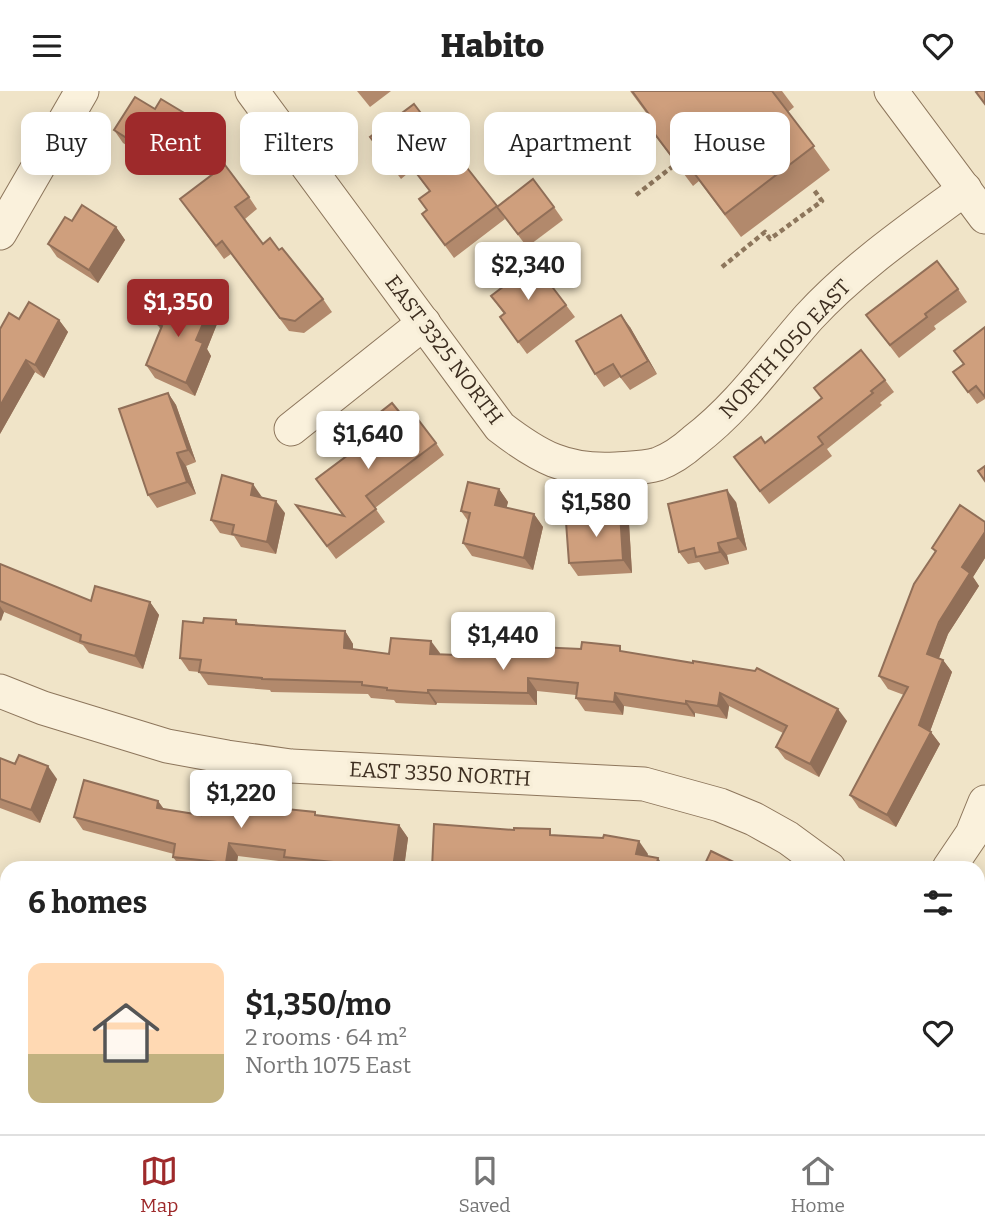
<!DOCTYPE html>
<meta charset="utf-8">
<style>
body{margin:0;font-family:Bitter,serif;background:#f2f2f2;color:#222;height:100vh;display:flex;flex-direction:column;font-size:26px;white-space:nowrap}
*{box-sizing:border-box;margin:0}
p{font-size:23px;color:#767676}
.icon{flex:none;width:38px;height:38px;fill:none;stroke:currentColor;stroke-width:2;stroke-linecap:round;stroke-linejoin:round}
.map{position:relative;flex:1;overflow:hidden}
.panel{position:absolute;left:0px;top:770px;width:985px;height:273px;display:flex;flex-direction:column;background:#fff;border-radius:21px 21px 0 0;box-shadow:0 4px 18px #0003}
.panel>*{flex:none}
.hud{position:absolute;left:21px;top:21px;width:943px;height:63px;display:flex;gap:14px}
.price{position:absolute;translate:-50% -60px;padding:0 16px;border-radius:7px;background:#fff;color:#222;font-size:23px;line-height:46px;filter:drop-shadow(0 2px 4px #0008)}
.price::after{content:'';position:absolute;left:50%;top:42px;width:21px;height:16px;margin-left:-10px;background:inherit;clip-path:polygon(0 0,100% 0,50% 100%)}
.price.selected{background:#9e2a2b;color:#fff}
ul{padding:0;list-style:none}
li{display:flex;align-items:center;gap:21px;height:175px;padding:0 28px}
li+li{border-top:2px solid #e0e0e0}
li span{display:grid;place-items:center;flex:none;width:196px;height:140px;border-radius:14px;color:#555}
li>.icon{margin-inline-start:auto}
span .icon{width:84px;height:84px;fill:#fffc;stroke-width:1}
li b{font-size:30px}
h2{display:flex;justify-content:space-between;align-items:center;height:84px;padding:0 28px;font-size:30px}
.pill{padding:0 24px;border-radius:14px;background:#fff;box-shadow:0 4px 18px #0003;font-size:24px;line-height:63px}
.pill.selected{background:#9e2a2b;color:#fff}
header{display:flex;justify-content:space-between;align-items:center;height:91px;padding:0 28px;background:#fff;font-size:32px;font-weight:800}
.menu{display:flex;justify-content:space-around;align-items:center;height:98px;border-top:2px solid #e0e0e0;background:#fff;font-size:19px;color:#767676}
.menu a{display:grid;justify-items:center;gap:4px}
.menu .selected{color:#9e2a2b}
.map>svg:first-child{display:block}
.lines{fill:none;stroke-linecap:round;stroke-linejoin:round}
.minor-casing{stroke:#8d765c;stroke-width:35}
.path{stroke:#8d765c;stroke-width:4.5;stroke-dasharray:5 3.5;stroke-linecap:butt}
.minor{stroke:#faf1dc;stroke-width:33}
.wall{fill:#b2896c}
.shaded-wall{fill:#916f58}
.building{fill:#cf9f7d;stroke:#916f58;stroke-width:2}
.labels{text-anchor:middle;stroke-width:7;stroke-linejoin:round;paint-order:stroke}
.street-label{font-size:21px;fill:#3d2e20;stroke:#f7eed8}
</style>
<header><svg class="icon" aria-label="menu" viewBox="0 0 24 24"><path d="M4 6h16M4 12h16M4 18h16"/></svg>Habito<svg class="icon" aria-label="heart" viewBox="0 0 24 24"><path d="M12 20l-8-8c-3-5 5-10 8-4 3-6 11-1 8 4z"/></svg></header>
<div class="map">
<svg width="985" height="1043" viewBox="0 0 985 1043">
<rect width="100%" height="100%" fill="#f0e4c8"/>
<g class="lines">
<defs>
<g id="minor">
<path d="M 252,0 L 500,336 C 539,366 566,381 616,378 C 629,377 645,377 658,373 C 671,368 684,359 694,350 C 740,315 771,269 809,226 C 854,177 911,138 965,98"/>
<polyline points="891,0 985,126"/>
<polyline points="0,142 82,0"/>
<polyline points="291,338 424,232"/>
<polyline points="0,600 43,617 167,655 227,666 291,675 644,693 720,714 754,728 788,747 829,777"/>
<polyline points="949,777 972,743 985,711"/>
<polyline points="978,900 985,906"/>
<polyline points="0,941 7,943"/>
<polyline points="303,1036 321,1043"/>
</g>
</defs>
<!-- minor casing -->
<use href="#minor" class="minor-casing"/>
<!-- path -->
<g class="path">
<polyline points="636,104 672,76"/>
<polyline points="722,176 765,141 770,148 822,110 814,99"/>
</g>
<!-- minor -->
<use href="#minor" class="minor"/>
</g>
<!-- wall -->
<g class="wall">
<polygon points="357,0 391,0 370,16"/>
<polygon points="630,0 782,0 794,16 788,21 830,79 741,146 699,90 693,95 659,50 642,26 647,23"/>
<polygon points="155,18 200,39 172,82 123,52 114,39"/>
<polygon points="370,46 461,75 497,115 505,128 454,167 422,123 427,119 429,100 413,78 401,88"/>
<polygon points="249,106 257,118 245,128 263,153 279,159 323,208 332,221 304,242 289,240 231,163 224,168 180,108"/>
<polygon points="497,116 554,116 563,129 527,156"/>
<polygon points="72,130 116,136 125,149 98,192 57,166 48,153"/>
<polygon points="958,198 967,211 934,235 936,238 899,267 866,224"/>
<polygon points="491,205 566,214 575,226 527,263 500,226 504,223"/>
<polygon points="19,228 59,229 68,241 44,287 35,281 0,343"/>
<polygon points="157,233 217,233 207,258 211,265 195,305 155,287 146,274 161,239"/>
<polygon points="630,236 657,283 630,299 620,286 604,296 595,283"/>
<polygon points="985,236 985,308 977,313 953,281 963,273 954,260"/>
<polygon points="885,289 894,301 880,312 882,314 827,358 832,365 769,413 734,366 765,352 822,308 814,297"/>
<polygon points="168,302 176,314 196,371 186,375 196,403 157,417 148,404"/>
<polygon points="405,328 436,352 444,364 375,417 385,431 336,468 296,414 343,425 316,388 368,350 359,338"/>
<polygon points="499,398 508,411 506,417 534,423 543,436 533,479 472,465 463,452 468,430 461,420"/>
<polygon points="736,411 747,459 727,464 729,473 705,479 699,471 688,473 679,461"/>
<polygon points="620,421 629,433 632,482 578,485 569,472 589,430"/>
<polygon points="285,422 276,463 241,456 234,445 220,442 211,429"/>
<polygon points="985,431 985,467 973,486 979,495 948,543 939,567 943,569 952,581 930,640 940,653 896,736 859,717 850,704 904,604 888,598 879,585 935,461 932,457"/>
<polygon points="0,473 91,510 150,511 159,524 143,578 89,562 83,554 4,521 0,530"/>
<polygon points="236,529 239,533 345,540 353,553 353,558 389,563 440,562 440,564 488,565 624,561 847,630 819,686 785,668 776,656 783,642 729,615 727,628 695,622 695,626 624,615 623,624 585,620 576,607 576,604 537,600 537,614 437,612 436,614 396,612 394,609 371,607 368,603 271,601 270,599 208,594 199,581 189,580 180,567 203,532"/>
<polygon points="0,667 57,688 40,732 0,717"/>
<polygon points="158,710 164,718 201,724 264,723 317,724 399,734 408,747 404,777 291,777 287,771 238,765 236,777 181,777 173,766 174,763 83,739 74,726"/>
<polygon points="985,797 985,822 978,812 978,805"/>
<polygon points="7,840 7,866 1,857"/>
<polygon points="978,977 985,983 985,1036 978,1030"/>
<polygon points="446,1036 576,1036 581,1043 488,1043 478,1038 476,1043 461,1043"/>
</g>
<!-- shaded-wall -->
<g class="shaded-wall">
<polygon points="191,26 200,39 172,82 163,70"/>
<polygon points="116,136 125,149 98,192 89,179"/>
<polygon points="208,221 217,233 207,258 211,265 195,305 186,292 196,249"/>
<polygon points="621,224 630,236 657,283 648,270"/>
<polygon points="59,229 68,241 44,287 35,274"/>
<polygon points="26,269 35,281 0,343 0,315"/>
<polygon points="168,302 176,314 196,371 188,359"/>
<polygon points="177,362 186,375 196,403 187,391"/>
<polygon points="253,393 262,406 251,404"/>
<polygon points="499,398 508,411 504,427 495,414"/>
<polygon points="727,399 736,411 747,459 738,447"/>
<polygon points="276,410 285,422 276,463 267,451"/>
<polygon points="620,421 629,433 632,482 623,469"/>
<polygon points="534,423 543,436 533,479 524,467"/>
<polygon points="985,441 985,467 973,486 979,495 948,543 936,575 927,563 962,476"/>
<polygon points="718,452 727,464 729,473 720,461"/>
<polygon points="150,511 159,524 143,578 135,565"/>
<polygon points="0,515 4,521 1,530 0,529"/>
<polygon points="345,540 353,553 353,570 344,557"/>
<polygon points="431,550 440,562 439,576 430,563"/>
<polygon points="943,569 952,581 928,646 931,641 940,653 896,736 887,724"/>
<polygon points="528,587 537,600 537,614 528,602"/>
<polygon points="428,599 437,612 436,614 428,602"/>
<polygon points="615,602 624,615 623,624 614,611"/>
<polygon points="720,602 729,615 727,628 718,615"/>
<polygon points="686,610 695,622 695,626 686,613"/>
<polygon points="838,618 847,630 819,686 810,673"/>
<polygon points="48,675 57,688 40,732 31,719"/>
<polygon points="158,710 167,723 157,717"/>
<polygon points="399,734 408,747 404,777 393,777"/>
<polygon points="639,750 648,763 645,775 636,763"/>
<polygon points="229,752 238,765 236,777 229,777 226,772"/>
<polygon points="658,767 665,777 656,777"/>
<polygon points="0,1033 7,1043 0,1043"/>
<polygon points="70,1036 83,1036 81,1043 68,1043"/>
<polygon points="465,1036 477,1036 478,1038 476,1043 469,1043"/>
<polygon points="575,1036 576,1036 581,1043 573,1043"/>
</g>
<!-- building -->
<g class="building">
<polygon points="632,0 772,0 814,55 725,123 682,66 676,71 642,26 648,22"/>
<polygon points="978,0 985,0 985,13 976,1"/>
<polygon points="135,6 155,18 161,8 191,26 163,70 114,39"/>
<polygon points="414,13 461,75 464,73 497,115 445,154 422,123 427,119 419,108 430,100 404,66 392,75 370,46"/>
<polygon points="225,74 249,106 235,116 263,153 270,147 279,159 282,157 323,208 295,230 280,227 222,150 216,155 180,108"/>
<polygon points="533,88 554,116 518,143 497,116"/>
<polygon points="82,114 116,136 89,179 48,153 65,126 72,130"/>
<polygon points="937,170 958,198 925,223 927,226 890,254 866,224"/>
<polygon points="534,172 566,214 518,251 500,226 505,222 491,205"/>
<polygon points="169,204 208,221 196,249 203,252 186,292 146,274 162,235 157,233"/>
<polygon points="29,211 59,229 35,274 26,269 0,315 0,238 9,222 19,228"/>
<polygon points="621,224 648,270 621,286 613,273 595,283 576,250"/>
<polygon points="985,236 985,306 976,295 968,301 953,281 964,273 954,260"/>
<polygon points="861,259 885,289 871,300 873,302 818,346 823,353 760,400 734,366 761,346 765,352 822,307 814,297"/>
<polygon points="168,302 188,359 177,362 187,391 148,404 119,318"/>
<polygon points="392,312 405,328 413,322 436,352 366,405 376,418 327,455 296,414 344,425 316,388 368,349 359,338"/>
<polygon points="985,375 985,390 978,380"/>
<polygon points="222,384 253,393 251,404 276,410 267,451 232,443 234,434 211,429"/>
<polygon points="468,391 499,398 495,414 534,423 524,467 463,452 470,422 461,420"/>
<polygon points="727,399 738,447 718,452 720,461 696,466 694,457 679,461 668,413"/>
<polygon points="960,414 985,431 985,441 962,476 970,482 939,531 927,563 943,569 919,634 931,641 887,724 850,704 908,596 879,585 914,493 936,460 932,457"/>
<polygon points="620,421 623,469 569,472 566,431 589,430 589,423"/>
<polygon points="0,473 91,510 95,495 150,511 135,565 80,550 81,544 0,510"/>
<polygon points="204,527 236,529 236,533 345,540 344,557 389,563 391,547 431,550 430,563 488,565 488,554 581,558 582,551 620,555 620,560 693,572 693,570 755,580 757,577 838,618 810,673 776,656 787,635 720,602 718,615 686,610 686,613 615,602 614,611 576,607 578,592 528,587 528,602 428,599 428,602 387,599 387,597 362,594 362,591 262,588 262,587 199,581 201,569 180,567 183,530 203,532"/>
<polygon points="19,664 48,675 31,719 0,708 0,667 15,673"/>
<polygon points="84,689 158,710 157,717 201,724 203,712 264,723 287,724 287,718 315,721 315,724 399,734 393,777 284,766 285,759 229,752 226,772 173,766 175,753 74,726"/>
<polygon points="434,733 514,739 514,737 550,738 550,744 603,747 604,744 639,750 636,763 658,767 656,777 432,777"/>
<polygon points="711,760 740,774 739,777 703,777"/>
<polygon points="985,797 985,817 978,811 978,805"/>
<polygon points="7,840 7,859 1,857"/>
<polygon points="978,977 985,983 985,1031 978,1025"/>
<polygon points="13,1036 70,1036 68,1043 11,1043"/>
<polygon points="491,1036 575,1036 573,1043 506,1043"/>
</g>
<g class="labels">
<!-- street labels -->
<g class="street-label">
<text transform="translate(785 258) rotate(-47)" y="7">NORTH 1050 EAST</text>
<text transform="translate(444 259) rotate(53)" y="7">EAST 3325 NORTH</text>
<text transform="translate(440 683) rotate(3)" y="7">EAST 3350 NORTH</text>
</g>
</g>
</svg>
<b class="price" style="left:528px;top:211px">$2,340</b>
<b class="price selected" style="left:178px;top:248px">$1,350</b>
<b class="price" style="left:368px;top:380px">$1,640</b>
<b class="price" style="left:596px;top:448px">$1,580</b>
<b class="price" style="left:503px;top:581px">$1,440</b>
<b class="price" style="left:241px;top:739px">$1,220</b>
<div class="hud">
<a class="pill">Buy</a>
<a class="pill selected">Rent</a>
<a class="pill">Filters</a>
<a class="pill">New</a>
<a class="pill">Apartment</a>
<a class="pill">House</a>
</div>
<section class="panel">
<h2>6 homes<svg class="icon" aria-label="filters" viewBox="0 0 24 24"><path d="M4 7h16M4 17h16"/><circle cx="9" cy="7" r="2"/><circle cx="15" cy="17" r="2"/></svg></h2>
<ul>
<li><span style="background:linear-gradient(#ffd9b3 65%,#c2b280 0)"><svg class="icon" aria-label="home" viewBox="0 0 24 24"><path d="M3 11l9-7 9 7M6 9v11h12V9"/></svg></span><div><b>$1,350/mo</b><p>2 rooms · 64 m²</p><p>North 1075 East</p></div><svg class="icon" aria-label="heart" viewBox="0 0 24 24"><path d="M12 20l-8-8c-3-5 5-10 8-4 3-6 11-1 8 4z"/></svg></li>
</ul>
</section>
</div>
<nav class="menu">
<a class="selected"><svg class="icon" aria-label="map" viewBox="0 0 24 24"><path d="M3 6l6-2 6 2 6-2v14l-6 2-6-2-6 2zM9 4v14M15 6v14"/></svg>Map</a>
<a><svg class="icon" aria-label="saved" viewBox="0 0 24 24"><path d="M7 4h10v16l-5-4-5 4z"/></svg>Saved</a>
<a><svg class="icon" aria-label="home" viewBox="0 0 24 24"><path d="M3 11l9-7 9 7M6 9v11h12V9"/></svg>Home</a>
</nav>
